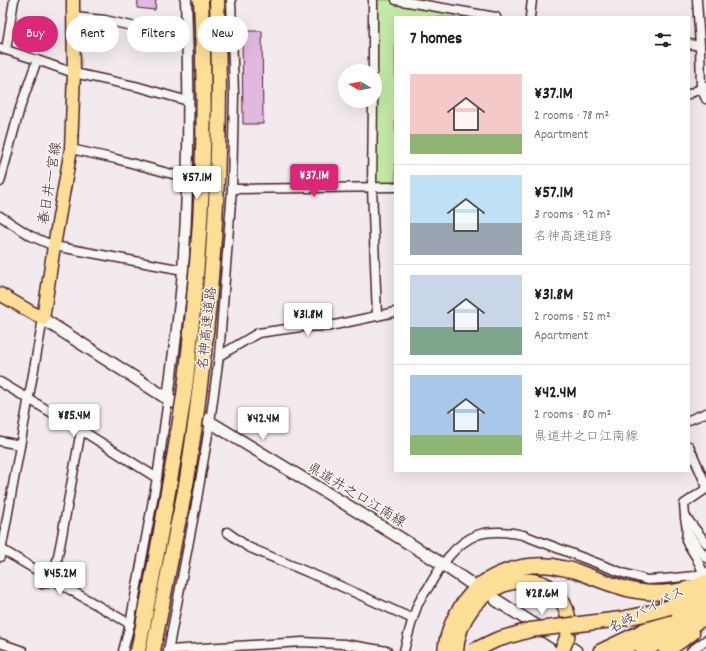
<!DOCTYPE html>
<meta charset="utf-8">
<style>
body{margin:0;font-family:Dekko,"Klee One",sans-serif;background:#f2f2f2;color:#202124;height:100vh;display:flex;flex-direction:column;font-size:15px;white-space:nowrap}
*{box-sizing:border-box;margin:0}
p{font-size:13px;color:#757577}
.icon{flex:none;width:22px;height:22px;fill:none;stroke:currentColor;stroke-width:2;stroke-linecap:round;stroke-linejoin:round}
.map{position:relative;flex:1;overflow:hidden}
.side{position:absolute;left:394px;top:16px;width:296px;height:456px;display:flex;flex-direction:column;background:#fff;border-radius:0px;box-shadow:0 4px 16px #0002}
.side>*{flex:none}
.guide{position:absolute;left:12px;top:16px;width:322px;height:36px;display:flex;gap:8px}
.needle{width:26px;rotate:279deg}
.controls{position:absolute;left:338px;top:64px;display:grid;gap:8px}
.controls a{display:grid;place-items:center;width:44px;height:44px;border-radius:50%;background:#fff;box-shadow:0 4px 16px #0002;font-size:20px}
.price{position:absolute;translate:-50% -34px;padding:0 9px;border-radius:4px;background:#fff;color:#222;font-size:13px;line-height:26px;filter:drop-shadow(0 1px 2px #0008)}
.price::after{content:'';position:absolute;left:50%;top:24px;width:12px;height:9px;margin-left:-6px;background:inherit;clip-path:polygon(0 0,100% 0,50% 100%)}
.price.active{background:#db2777;color:#fff}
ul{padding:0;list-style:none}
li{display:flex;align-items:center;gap:12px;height:100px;padding:0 16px}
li+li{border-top:1px solid #e0e0e0}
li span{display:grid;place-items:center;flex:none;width:112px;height:80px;border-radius:0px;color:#555}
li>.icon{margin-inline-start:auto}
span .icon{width:48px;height:48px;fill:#fffc;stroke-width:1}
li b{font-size:17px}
h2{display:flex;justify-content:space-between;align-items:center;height:48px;padding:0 16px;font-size:17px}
.pill{padding:0 14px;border-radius:18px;background:#fff;box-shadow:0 4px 16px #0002;font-size:14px;line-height:36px}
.pill.active{background:#db2777;color:#fff}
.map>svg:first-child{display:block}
.green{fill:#c3eaa5;stroke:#868468}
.building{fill:#e1b9e0;stroke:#4a1f2b}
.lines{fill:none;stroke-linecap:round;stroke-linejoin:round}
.minor-casing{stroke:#4a1f2b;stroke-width:11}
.tertiary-casing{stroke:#4a1f2b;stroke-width:13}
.secondary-casing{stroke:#4a1f2b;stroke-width:14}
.primary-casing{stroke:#4a1f2b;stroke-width:15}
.trunk-casing{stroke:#4a1f2b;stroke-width:16}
.motorway-casing{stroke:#4a1f2b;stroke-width:17}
.minor{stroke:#f6f6f2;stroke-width:8}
.tertiary{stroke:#f6f6f2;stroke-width:10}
.secondary{stroke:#f6f6f2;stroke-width:11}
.primary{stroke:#fdde96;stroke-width:12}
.trunk{stroke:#fdde96;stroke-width:13}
.motorway{stroke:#fdde96;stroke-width:14}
.motorway-bridge-casing{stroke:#4a1f2b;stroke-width:17;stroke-linecap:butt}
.motorway-bridge{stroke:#fdde96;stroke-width:14}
.labels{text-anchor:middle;stroke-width:3;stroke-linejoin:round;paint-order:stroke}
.street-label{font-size:14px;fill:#4a1f2b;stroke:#f6f6f2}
</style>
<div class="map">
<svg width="706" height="651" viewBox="0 0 706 651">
<rect width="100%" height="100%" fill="#f2eaee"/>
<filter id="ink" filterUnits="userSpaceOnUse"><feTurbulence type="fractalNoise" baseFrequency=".025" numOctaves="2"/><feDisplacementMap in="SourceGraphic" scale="8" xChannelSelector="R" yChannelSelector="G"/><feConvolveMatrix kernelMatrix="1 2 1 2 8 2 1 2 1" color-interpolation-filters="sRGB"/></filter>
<g filter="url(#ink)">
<!-- green -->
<polygon class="green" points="373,0 396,0 496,17 395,17 395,187 372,187 375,101"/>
<!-- building -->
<g class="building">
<polygon points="138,0 156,0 155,10 137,8"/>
<polygon points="242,31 262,31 263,124 243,124"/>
</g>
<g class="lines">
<defs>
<g id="minor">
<polyline points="396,0 496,17"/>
<polyline points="697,0 700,46 701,88 706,99"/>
<polyline points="73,17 105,20 145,29 188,39"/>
<polyline points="530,17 532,0"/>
<polyline points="689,44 700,46"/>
<polyline points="0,48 37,60 74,73 139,87 188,101"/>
<polyline points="6,50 14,0"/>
<polyline points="373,71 373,0"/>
<polyline points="689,94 706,86"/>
<polyline points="373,101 372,187 377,316"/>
<polyline points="71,149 116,159 187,178"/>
<polyline points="0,182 20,108 37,60"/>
<polyline points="232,189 395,187"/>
<polyline points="0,216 31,236 54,246 183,270"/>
<polyline points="219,356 258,333 301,327 330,326 395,312"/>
<polyline points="0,382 81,430 157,478"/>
<polyline points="689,420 706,413"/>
<polyline points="0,441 20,445"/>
<polyline points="689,446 706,485"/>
<polyline points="706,489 684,504 685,516 706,543"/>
<polyline points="685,518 687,529 686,541 696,557 703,572"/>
<polyline points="227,532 248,547 338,585 413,619"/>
<polyline points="689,534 706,558"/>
<polyline points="1,549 53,580 130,624"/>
<polyline points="0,557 43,319"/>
<polyline points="42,584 53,580 61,541 81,430"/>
<polyline points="0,643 23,651"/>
<polyline points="168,650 303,642 344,644 387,651"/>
<polyline points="123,651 130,624 157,478 168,399"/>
<polyline points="168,651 197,499 210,422 219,356 232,189 234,94 231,0"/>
<path d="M 404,651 C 408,635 412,619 418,604 C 421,598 424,593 428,588 C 440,567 454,544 477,535 C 490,530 510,532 523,535 L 623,573 L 647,580 L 664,579 L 694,576 L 706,572"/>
<polyline points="691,651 706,640"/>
</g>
<path id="tertiary" d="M 168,399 C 173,356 180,313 183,270 C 189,180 190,90 186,0"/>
<g id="secondary">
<polyline points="43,319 168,399 210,422 355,510 442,564 470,583"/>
<polyline points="496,600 576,651"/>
</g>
<polyline id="primary" points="0,294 43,319 54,246 71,149 74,73 73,7 73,0"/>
<polyline id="trunk" points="600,651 640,632 691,604"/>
<g id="motorway">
<polyline points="670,607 692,598 706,591"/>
<path d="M 445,651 C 446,646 446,641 448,636 C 453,616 466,596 483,583 C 490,578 499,574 507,571 C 521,566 538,564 553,566 C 560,568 569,569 576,571 C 590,576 603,582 617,586 C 645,596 679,595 706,582"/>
<path d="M 456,651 C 457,636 462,621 472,608 C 491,582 539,566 561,599 C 569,613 570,623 567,637"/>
<polyline points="619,651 706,604"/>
<polyline points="643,651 706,617"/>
<polyline points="666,651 692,633"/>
</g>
</defs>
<!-- minor casing -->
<use href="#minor" class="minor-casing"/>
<!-- tertiary casing -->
<use href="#tertiary" class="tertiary-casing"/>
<!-- secondary casing -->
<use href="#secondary" class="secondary-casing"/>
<!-- primary casing -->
<use href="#primary" class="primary-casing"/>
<!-- trunk casing -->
<use href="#trunk" class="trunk-casing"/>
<!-- motorway casing -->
<use href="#motorway" class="motorway-casing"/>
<!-- minor -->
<use href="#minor" class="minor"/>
<!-- tertiary -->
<use href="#tertiary" class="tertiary"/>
<!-- secondary -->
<use href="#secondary" class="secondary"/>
<!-- primary -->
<use href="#primary" class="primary"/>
<!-- trunk -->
<use href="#trunk" class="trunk"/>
<!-- motorway -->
<use href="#motorway" class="motorway"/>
<defs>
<g id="motorway-bridge">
<polyline points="562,650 567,638"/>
<path d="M 138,651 C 155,566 171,481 184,395 C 189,359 192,323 195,286 C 204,191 206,96 201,0"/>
<path d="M 153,651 C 161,610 169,569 177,528 C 181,510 185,492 188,473 C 212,317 224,158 217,0"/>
<polyline points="473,651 496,640 530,630 621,619 645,614 670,607"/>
</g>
</defs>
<!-- motorway-bridge casing -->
<use href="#motorway-bridge" class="motorway-bridge-casing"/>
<!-- motorway-bridge -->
<use href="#motorway-bridge" class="motorway-bridge"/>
</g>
</g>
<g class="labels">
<!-- street labels -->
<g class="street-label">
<text transform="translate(49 183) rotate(-81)" y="5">春日井一宮線</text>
<text transform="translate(206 328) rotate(-84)" y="5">名神高速道路</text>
<text transform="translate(357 494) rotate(31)" y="5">県道井之口江南線</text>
<text transform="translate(646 609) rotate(-28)" y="5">名岐バイパス</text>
</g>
</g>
</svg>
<div class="controls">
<a><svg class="needle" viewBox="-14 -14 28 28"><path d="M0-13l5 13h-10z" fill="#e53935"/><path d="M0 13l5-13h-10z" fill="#757577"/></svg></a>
</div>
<b class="price active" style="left:314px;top:198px">¥37.1M</b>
<b class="price" style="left:197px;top:200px">¥57.1M</b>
<b class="price" style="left:308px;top:337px">¥31.8M</b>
<b class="price" style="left:74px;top:438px">¥85.4M</b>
<b class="price" style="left:263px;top:441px">¥42.4M</b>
<b class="price" style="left:60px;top:596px">¥45.2M</b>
<b class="price" style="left:542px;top:616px">¥28.6M</b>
<div class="guide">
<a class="pill active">Buy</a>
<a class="pill">Rent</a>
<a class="pill">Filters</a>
<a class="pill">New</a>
</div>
<section class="side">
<h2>7 homes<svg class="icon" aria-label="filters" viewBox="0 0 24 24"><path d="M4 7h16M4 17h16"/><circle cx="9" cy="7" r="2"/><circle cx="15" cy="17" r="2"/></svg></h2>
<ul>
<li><span style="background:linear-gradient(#f6c9c9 75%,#8fb573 0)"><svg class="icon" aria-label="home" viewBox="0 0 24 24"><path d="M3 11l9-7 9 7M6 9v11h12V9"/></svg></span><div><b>¥37.1M</b><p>2 rooms · 78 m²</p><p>Apartment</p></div></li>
<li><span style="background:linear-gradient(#bfe0f5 60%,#9aa5b1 0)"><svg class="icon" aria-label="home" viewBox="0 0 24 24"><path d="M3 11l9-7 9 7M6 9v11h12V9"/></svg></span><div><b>¥57.1M</b><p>3 rooms · 92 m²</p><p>名神高速道路</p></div></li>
<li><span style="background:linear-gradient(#c9d6e8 65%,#7fa58c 0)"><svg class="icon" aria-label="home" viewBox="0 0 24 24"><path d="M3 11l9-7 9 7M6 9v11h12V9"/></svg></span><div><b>¥31.8M</b><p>2 rooms · 52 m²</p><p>Apartment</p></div></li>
<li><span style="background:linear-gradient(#a9c7e8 75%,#8fb573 0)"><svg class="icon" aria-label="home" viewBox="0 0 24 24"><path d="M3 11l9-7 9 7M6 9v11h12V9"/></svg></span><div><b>¥42.4M</b><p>2 rooms · 80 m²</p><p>県道井之口江南線</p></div></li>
</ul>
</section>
</div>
